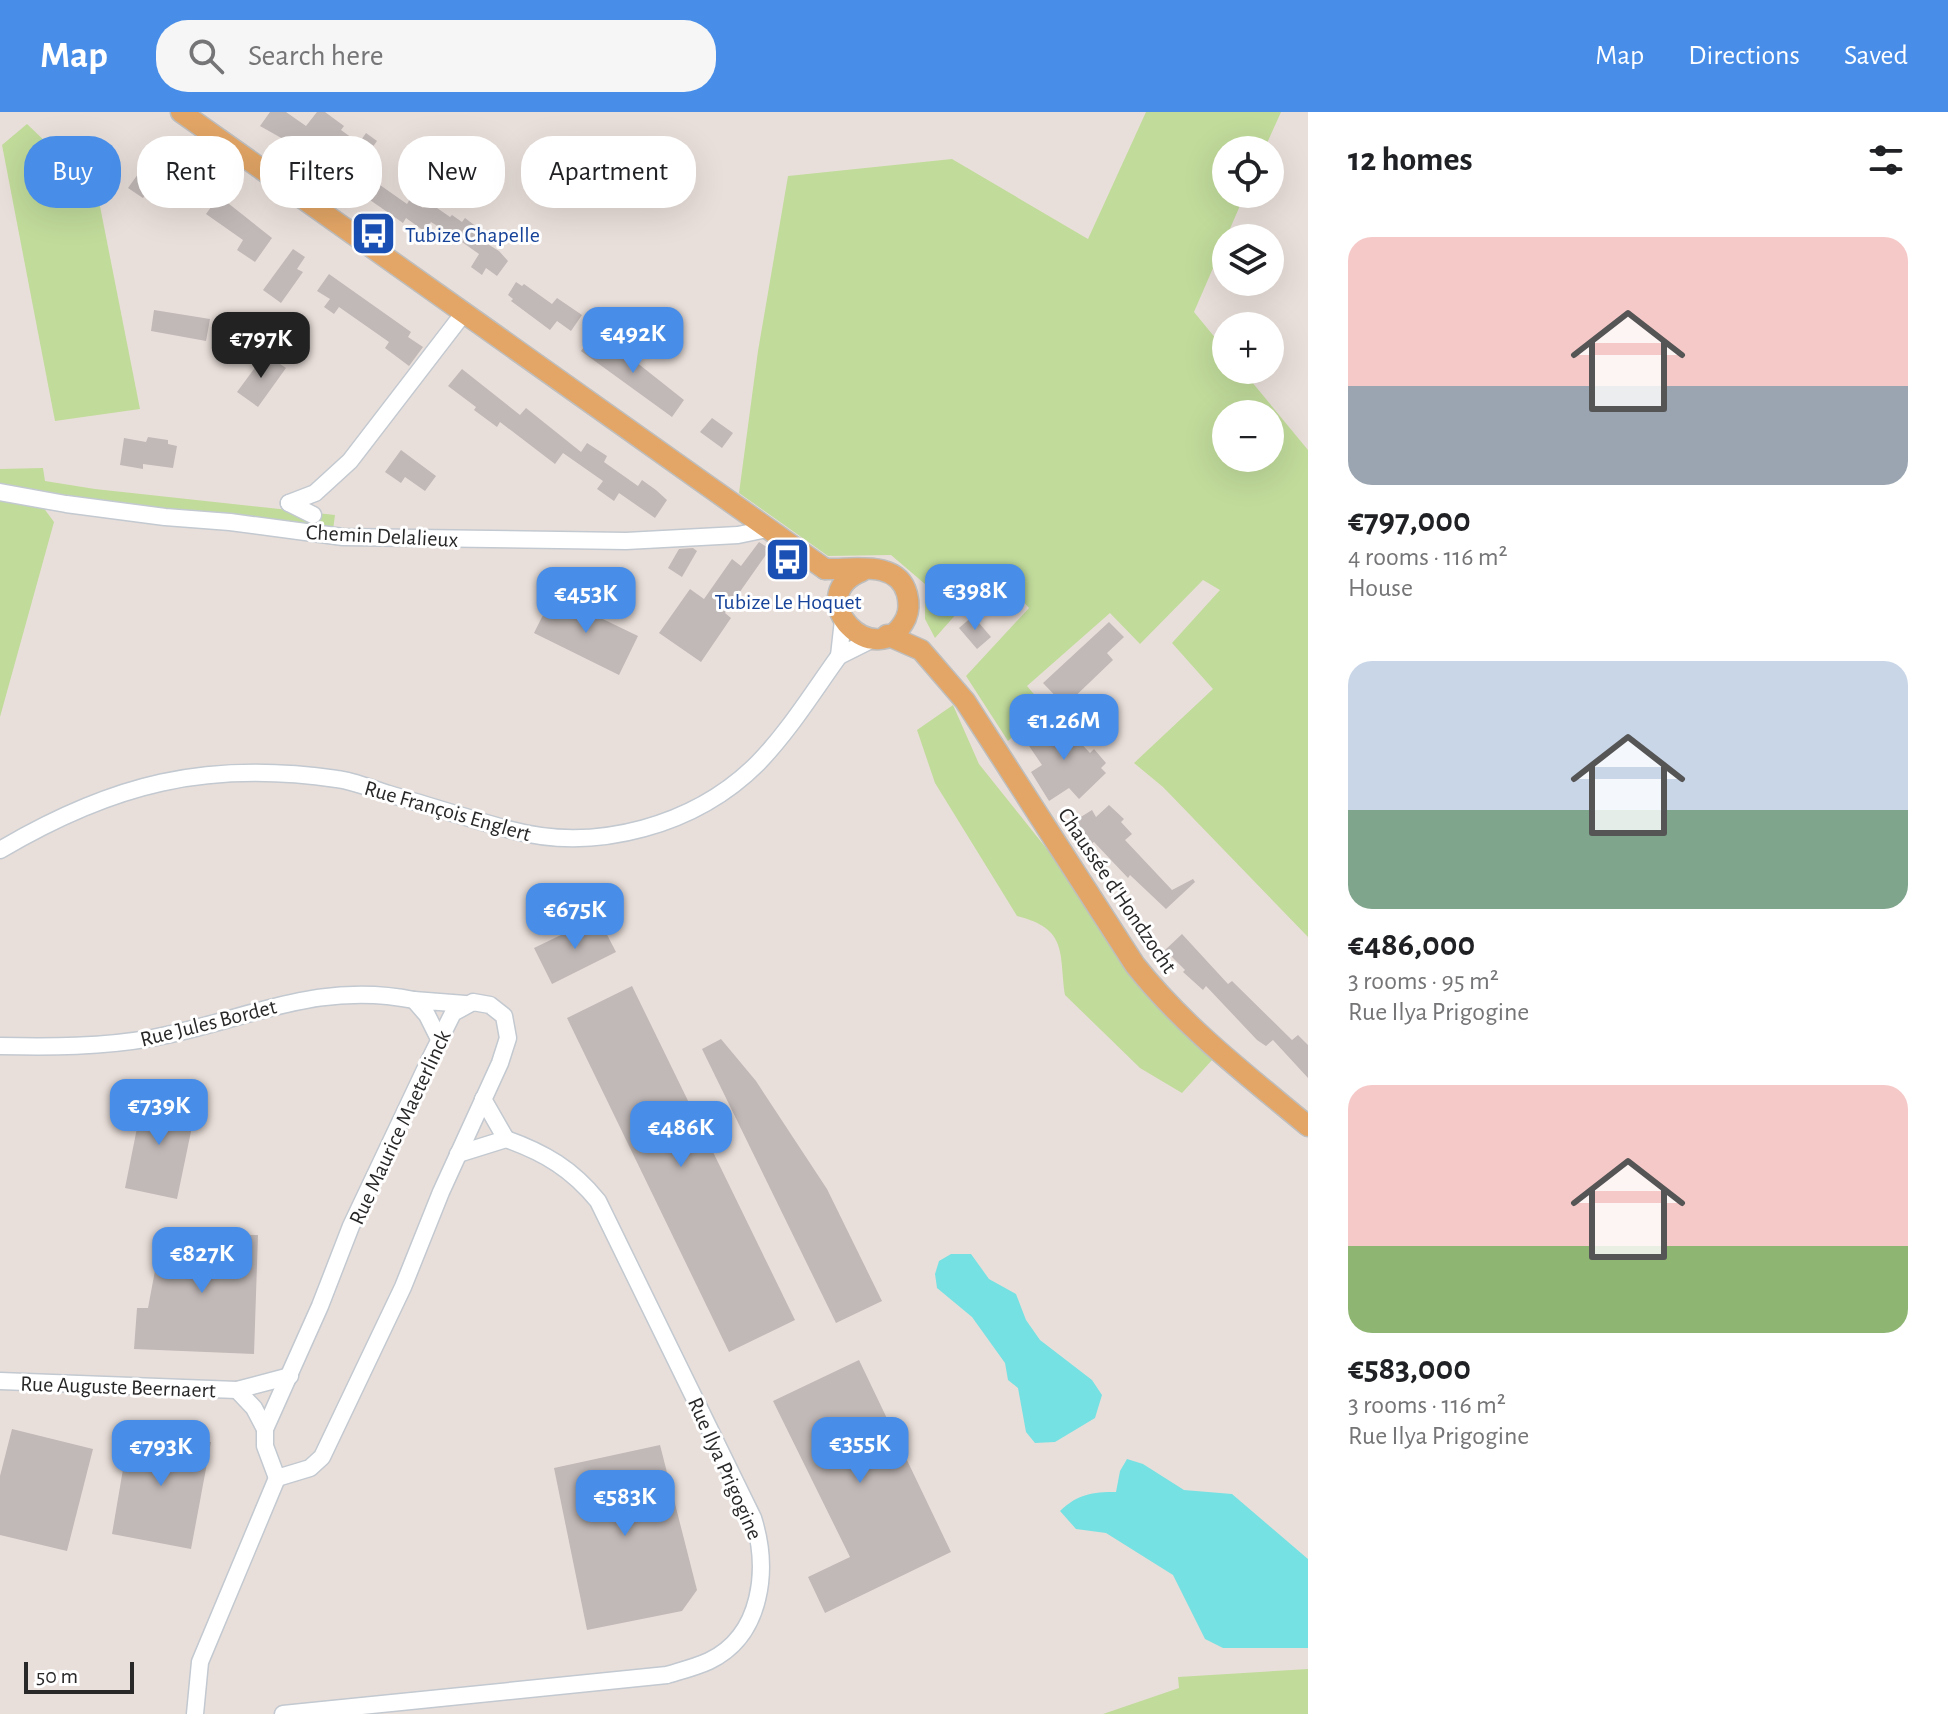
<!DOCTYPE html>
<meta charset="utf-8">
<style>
body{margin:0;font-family:"Alegreya Sans",sans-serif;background:#f6f6f6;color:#202124;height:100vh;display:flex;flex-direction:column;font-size:30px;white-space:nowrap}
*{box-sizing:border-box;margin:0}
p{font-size:26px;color:#757577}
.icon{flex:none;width:44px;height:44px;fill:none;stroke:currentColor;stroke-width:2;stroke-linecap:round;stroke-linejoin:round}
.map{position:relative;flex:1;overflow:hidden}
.sheet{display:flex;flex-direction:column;background:#fff;width:640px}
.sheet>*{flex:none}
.banner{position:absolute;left:24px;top:24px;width:760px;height:72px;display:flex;gap:16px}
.tools{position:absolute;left:1212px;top:24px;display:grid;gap:16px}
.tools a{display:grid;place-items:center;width:72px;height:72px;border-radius:50%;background:#fff;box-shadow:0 8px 32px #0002;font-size:40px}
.scale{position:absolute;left:24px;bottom:20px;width:110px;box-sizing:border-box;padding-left:8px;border:4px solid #282828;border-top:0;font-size:22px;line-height:28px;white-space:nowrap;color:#282828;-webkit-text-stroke:6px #fff;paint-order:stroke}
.price{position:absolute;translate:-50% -68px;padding:0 18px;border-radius:16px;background:#488ee8;color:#fff;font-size:26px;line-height:52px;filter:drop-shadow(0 2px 4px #0008)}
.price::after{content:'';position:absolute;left:50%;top:48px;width:24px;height:18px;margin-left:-12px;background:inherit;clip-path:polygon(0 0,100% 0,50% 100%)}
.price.current{background:#222;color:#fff}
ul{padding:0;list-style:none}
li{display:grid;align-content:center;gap:16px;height:424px;padding:0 40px}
li span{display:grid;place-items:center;height:248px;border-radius:24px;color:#555}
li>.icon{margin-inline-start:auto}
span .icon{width:144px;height:144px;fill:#fffc;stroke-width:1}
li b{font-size:34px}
h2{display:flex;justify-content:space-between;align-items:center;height:96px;padding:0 40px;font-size:34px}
.tag{padding:0 28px;border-radius:32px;background:#fff;box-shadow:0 8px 32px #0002;font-size:28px;line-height:72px}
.tag.current{background:#488ee8;color:#fff}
header{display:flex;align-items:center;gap:48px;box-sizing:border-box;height:112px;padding:0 40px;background:#488ee8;color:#fff}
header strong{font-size:38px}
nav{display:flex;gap:44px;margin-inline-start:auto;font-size:28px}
.search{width:560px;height:72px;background:#f6f6f6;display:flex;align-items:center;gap:20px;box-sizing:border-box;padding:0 28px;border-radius:32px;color:#757577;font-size:30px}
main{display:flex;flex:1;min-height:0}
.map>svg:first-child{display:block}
.green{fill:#c1db9b;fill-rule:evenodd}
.water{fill:#76e1e2}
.building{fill:#c1b9b7}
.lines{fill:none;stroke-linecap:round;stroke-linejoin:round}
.minor-casing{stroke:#c3c9d0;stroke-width:19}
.major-casing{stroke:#bebebe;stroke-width:23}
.minor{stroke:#fff;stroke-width:16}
.major{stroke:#e3a666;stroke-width:20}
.labels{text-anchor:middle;stroke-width:6;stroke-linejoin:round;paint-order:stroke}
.transit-label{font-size:22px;fill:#164399;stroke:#fff;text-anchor:start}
.street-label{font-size:22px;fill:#282828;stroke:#fff}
</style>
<header>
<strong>Map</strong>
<div class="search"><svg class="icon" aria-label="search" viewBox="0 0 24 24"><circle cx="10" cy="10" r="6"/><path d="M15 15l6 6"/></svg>Search here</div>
<nav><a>Map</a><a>Directions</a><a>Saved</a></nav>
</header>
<main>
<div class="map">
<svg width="1308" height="1602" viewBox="0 0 1308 1602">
<rect width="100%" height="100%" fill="#e9dfda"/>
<!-- green -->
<g class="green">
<path d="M 1146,0 L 1281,0 L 1264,38 L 1226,38 L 1226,82 L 1245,82 L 1194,200 L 1226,239 L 1226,258 L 1242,258 L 1308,338 L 1308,825 L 1163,675 L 1134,651 L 1213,577 L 1172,531 L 1220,478 L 1203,468 L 1140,532 L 1110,501 L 1027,574 L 1044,594 L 1008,629 L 966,564 L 1029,496 L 995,458 L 935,526 L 925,507 L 925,472 L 891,443 L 828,444 L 739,381 L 758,239 L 788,64 L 952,47 L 1088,127 ZM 1270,302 L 1270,346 L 1226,346 L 1226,302 Z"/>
<polygon points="27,12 97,79 140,297 55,309 2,33"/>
<polygon points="43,356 45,369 95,377 335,403 333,418 143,399 0,375 0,357"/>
<polygon points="0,386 43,395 54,410 0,605"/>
<path d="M 953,593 L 979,652 L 1066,761 L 1145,881 L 1213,947 L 1182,981 L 1140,956 L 1065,883 C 1059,840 1068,817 1017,804 L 935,671 L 917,618 Z"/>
<polygon points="1308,1557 1308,1602 1103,1602 1179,1576 1178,1565"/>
</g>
<!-- water -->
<g class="water">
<polygon points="951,1142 971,1142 989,1167 1016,1182 1026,1208 1040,1228 1092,1268 1102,1283 1095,1306 1055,1330 1035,1331 1026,1320 1018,1276 1008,1268 1005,1251 972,1205 937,1176 935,1162 939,1149"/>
<path d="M 1127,1347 L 1143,1352 L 1184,1378 L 1232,1382 L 1308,1447 L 1308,1536 L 1223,1536 L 1205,1527 L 1173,1463 L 1106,1421 L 1076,1417 L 1060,1399 C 1078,1382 1092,1380 1116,1380 L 1120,1359 Z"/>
</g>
<!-- building -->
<g class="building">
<polygon points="270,0 286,0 306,14 317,0 325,0 344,14 341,18 359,31 366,21 377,29 352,64 318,40 315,45 260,14"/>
<polygon points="151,44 165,54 162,60 176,71 165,86 148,79 143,86 128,76"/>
<polygon points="370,66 407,92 410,87 423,96 427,89 450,105 452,103 462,110 465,106 482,119 478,126 499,139 508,149 497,164 486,156 482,163 471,155 479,142 452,123 431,110 424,119 406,106 403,111 360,81"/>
<polygon points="219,84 272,126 255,150 237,138 243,128 206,102"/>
<polygon points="293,137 305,145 297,157 303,160 281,191 263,178"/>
<polygon points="329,162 411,220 408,225 423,235 409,254 385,236 389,230 339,195 334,202 324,195 330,187 317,179"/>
<polygon points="516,170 522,174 524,172 552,192 557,186 582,203 571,219 557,209 550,218 511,189 513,187 508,183"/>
<polygon points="154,198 210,207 206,229 151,219"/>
<polygon points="593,223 624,244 626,242 684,288 672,305 581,239"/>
<polygon points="265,242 286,256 258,295 237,280"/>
<polygon points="462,257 520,303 526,296 581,340 587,331 607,344 604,350 638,374 642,368 656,378 667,388 655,406 619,381 614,389 597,377 603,369 563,341 555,352 500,310 497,315 474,298 476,295 448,274"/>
<polygon points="712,306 733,321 722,336 700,320"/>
<polygon points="148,325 168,328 168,332 177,334 173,356 143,352 143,357 120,353 124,326 146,330"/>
<polygon points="401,338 436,364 425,379 405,365 401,371 385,360"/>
<polygon points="759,430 770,437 725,501 731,506 701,550 659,521 690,477 704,487 732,447 741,454"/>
<polygon points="693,436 697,439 682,465 668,456 679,437"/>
<polygon points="553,483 638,524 619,563 534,521"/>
<polygon points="973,504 991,525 977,537 959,516"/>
<polygon points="1109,510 1124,525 1107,541 1113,548 1065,594 1043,571"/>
<polygon points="1056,605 1090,641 1094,637 1106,651 1101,656 1106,661 1079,687 1069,676 1049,689 1031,660 1042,653 1027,631"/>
<polygon points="1109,693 1124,707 1121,710 1132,722 1125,728 1172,778 1193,767 1195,770 1166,797 1130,763 1128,766 1094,730 1091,732 1076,708 1092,698 1096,705"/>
<polygon points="592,808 602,813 616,840 552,872 534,836"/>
<polygon points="1182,822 1228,872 1232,869 1292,928 1298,923 1308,933 1308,966 1273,928 1266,934 1257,928 1206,874 1203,878 1183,860 1185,858 1165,838"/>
<polygon points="632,874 795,1208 729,1240 567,906"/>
<polygon points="721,927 756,969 827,1077 882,1189 836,1211 702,937"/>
<polygon points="146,971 168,976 163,999 194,1005 177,1087 125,1076"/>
<polygon points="162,1121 258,1123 254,1242 134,1237 137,1196 148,1196"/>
<polygon points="859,1248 951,1440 825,1501 808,1465 850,1445 773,1289"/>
<polygon points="130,1316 211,1330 191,1437 112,1422"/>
<polygon points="12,1317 93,1337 67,1439 0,1423 0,1364"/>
<polygon points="660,1333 697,1478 682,1499 587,1518 554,1356"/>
</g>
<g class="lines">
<defs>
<g id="minor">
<polyline points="0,380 66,392 165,405 230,410 343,425 626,429 738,423 767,417"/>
<polyline points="289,391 315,381 350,349 463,202"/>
<polyline points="289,391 313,403"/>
<polyline points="843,508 839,544 875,526"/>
<path d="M 0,738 C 112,672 206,648 337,667 C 354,669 372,677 389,682 C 430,694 470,707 511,718 C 597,741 696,713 758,651 C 789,619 813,580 839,544"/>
<polygon points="473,890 490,893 504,904 508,926 500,951 441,1080 403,1175 322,1345 310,1356 277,1366 265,1334 265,1317 320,1194 351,1114 430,947 453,901"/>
<polyline points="440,929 427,903 414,888 465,892"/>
<path d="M 0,934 C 51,935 102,935 152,926 C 245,909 316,868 414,888"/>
<polyline points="458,1042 506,1027 483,987"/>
<polyline points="0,1269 237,1278"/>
<polyline points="265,1317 254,1296 237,1278 290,1264"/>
<polyline points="195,1602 200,1550 277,1366"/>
<path d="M 283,1602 L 667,1563 C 680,1559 696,1555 709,1549 C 763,1523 769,1456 753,1406 L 598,1089 C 572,1057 545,1041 506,1027"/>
</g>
<g id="major">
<polyline points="181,0 825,457"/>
<path d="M 825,457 C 852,458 898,447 907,482 C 909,490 909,499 906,506 C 878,565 798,485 862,459"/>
<path d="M 887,523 L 921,538 L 965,589 L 1135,853 C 1184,915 1247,963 1308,1014"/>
</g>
</defs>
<!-- minor casing -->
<use href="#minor" class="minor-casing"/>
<!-- major casing -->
<use href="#major" class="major-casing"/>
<!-- minor -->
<use href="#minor" class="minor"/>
<!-- major -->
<use href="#major" class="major"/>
</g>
<!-- icons -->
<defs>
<symbol id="bus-square" viewBox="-11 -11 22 22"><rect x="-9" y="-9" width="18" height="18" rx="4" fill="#1a4fb4" stroke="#fff"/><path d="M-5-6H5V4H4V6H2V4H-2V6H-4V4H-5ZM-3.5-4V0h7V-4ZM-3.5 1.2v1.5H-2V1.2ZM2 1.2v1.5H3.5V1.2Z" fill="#fff"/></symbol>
</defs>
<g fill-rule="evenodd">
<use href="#bus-square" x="348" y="96" width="51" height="51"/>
<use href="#bus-square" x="762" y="422" width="51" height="51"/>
</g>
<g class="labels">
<!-- transit labels -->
<g class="transit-label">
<text x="405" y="130">Tubize Chapelle</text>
<text x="788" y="497" text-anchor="middle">Tubize Le Hoquet</text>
</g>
<!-- street labels -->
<g class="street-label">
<text transform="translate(382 423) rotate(3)" y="8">Chemin Delalieux</text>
<text transform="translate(448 698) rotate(16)" y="8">Rue François Englert</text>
<text transform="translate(1118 778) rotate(56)" y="8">Chaussée d'Hondzocht</text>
<text transform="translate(208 910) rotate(-14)" y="8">Rue Jules Bordet</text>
<text transform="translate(399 1015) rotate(-65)" y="8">Rue Maurice Maeterlinck</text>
<text transform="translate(118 1274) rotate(2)" y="8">Rue Auguste Beernaert</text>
<text transform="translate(726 1356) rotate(66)" y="8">Rue Ilya Prigogine</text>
</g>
</g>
</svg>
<div class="tools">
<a><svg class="icon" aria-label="locate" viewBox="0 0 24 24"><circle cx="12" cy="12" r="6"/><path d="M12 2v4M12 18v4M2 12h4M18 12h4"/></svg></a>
<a><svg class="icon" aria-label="layers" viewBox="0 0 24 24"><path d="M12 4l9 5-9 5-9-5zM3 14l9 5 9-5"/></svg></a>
<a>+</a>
<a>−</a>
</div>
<div class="scale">50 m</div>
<b class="price" style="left:633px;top:263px">€492K</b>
<b class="price current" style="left:261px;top:268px">€797K</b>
<b class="price" style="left:975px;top:520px">€398K</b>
<b class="price" style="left:586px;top:523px">€453K</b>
<b class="price" style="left:1064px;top:650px">€1.26M</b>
<b class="price" style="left:575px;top:839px">€675K</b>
<b class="price" style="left:159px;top:1035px">€739K</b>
<b class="price" style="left:681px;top:1057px">€486K</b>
<b class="price" style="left:202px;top:1183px">€827K</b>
<b class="price" style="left:860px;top:1373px">€355K</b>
<b class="price" style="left:161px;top:1376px">€793K</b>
<b class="price" style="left:625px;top:1426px">€583K</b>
<div class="banner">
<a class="tag current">Buy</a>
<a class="tag">Rent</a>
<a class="tag">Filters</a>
<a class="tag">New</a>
<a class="tag">Apartment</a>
</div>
</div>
<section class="sheet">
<h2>12 homes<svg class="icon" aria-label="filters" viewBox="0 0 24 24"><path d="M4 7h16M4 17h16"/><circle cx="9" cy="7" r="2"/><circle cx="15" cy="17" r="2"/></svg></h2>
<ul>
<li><span style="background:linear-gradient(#f6c9c9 60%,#9aa5b1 0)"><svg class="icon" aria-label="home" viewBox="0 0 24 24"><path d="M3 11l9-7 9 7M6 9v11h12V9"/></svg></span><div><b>€797,000</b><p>4 rooms · 116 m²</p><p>House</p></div></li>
<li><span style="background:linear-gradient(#c9d6e8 60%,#7fa58c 0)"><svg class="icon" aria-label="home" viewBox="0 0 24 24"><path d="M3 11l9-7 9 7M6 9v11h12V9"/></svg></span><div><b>€486,000</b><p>3 rooms · 95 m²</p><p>Rue Ilya Prigogine</p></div></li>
<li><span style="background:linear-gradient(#f6c9c9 65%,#8fb573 0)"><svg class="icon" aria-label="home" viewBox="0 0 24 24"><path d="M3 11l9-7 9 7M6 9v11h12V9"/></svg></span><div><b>€583,000</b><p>3 rooms · 116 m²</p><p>Rue Ilya Prigogine</p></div></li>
</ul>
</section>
</main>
